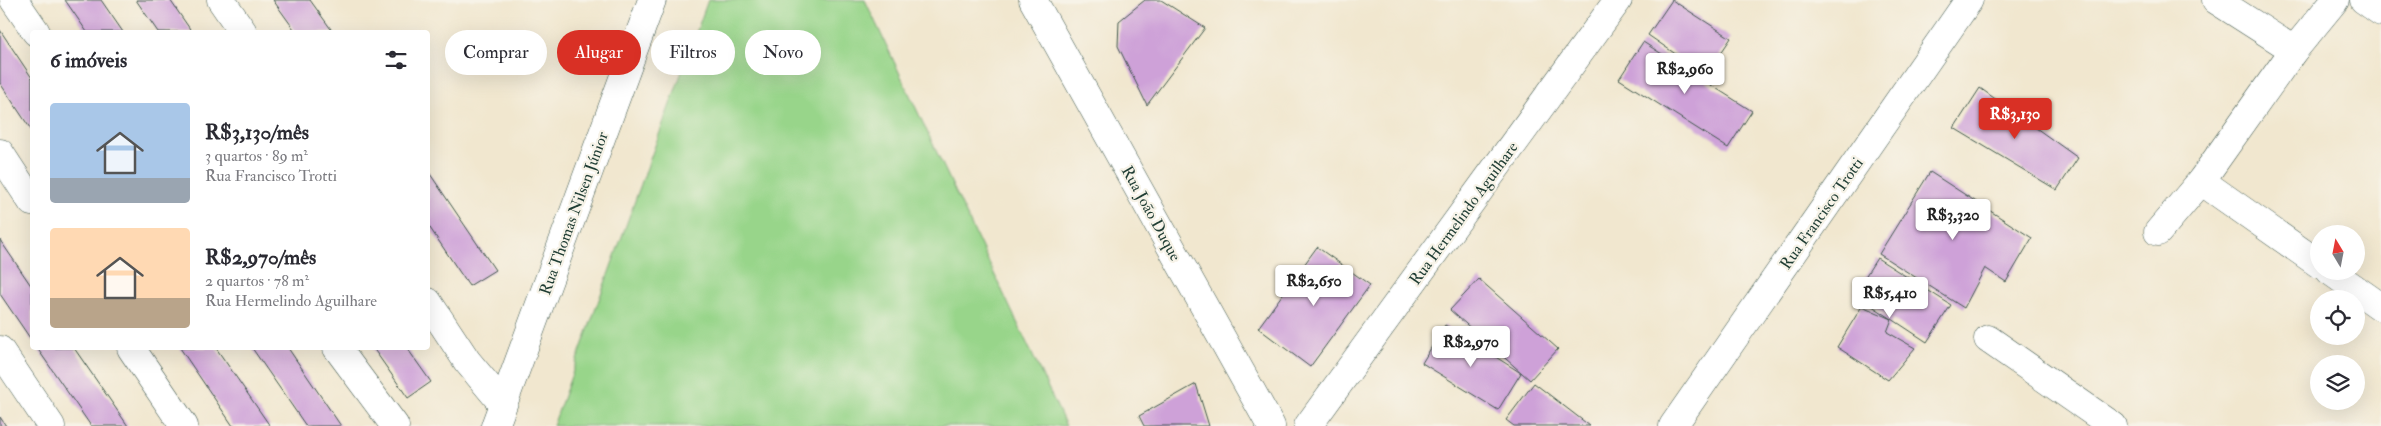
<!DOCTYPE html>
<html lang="pt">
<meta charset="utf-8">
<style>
body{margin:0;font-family:"IM FELL Double Pica",serif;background:#f7f7f7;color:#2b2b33;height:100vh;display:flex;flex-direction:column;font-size:19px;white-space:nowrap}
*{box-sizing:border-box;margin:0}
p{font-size:16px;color:#7c7c81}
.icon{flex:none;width:28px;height:28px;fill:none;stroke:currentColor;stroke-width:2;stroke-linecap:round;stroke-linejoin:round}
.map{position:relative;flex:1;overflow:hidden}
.sheet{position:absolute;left:30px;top:30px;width:400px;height:320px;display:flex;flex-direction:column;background:#fff;border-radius:5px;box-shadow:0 5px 20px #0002}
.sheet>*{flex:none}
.top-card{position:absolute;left:445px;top:30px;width:475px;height:45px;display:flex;gap:10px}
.needle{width:32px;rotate:350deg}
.controls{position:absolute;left:2310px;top:225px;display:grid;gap:10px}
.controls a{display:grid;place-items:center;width:55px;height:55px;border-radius:50%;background:#fff;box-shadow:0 5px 20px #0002;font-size:25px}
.price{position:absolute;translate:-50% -42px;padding:0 11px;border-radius:5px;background:#fff;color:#222;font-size:16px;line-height:32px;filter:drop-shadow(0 1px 2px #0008)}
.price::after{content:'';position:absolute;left:50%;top:30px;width:15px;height:11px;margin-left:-8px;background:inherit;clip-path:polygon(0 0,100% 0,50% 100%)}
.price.active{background:#d93025;color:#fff}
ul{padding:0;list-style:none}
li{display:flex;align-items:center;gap:15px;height:125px;padding:0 20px}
li span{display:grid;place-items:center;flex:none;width:140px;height:100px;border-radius:5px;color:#555}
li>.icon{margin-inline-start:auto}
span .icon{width:60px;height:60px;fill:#fffc;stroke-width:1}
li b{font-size:21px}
h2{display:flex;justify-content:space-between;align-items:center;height:60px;padding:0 20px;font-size:21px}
.tag{padding:0 18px;border-radius:22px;background:#fff;box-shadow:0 5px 20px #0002;font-size:18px;line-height:45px}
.tag.active{background:#d93025;color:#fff}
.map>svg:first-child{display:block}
.green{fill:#98d58a;stroke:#5c895f}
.building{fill:#cea1d8}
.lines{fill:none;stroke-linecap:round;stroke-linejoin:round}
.minor-casing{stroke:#3e564b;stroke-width:29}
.minor{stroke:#fff;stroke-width:28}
.labels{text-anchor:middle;stroke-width:4.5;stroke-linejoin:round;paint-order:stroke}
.street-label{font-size:16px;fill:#1f3d34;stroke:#f7f3e8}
</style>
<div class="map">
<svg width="2381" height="426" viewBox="0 0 2381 426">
<rect width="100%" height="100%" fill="#f7f3e8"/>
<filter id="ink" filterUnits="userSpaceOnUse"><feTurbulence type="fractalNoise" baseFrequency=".02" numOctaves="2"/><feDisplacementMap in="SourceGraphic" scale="10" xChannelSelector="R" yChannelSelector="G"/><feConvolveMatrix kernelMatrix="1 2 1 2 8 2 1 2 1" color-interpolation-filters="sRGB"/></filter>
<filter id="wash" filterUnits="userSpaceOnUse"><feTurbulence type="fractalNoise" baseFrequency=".0096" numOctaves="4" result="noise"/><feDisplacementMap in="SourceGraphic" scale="20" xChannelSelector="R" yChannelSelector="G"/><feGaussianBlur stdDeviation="1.12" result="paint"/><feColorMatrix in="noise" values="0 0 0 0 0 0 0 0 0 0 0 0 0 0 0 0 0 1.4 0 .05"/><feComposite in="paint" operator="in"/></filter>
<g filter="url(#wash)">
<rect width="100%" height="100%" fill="#f1e7cf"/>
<!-- green -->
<polygon class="green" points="708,0 865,0 1066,426 553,426"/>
<g id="blocks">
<!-- building -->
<g class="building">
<polygon points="65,0 101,0 123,32 87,32"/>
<polygon points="136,0 170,0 192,32 158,32"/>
<polygon points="273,0 310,0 333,32 296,32"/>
<polygon points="1145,0 1161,0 1205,28 1147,105 1118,46 1119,21"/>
<polygon points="1672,0 1731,38 1706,75 1648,35"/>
<polygon points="0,30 32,78 32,131 0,83"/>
<polygon points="1643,42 1752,111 1728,148 1619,79"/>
<polygon points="1980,88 2078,158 2057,190 1954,128"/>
<polygon points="428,171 495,270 469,286 428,225"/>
<polygon points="1930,172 2032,238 2006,282 1985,268 1964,308 1879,254"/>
<polygon points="0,240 32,287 32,341 0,294"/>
<polygon points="1317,247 1370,285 1310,367 1258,328"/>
<polygon points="1877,258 1951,305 1927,342 1892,319 1887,332 1915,348 1888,380 1837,347 1862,306 1892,319 1854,294"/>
<polygon points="1479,279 1558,349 1530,380 1450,310"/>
<polygon points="1445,325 1521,373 1498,410 1422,363"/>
<polygon points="37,348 74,348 128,426 91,426"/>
<polygon points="180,348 216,348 270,426 233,426"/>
<polygon points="252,348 288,348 341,426 306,426"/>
<polygon points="373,348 407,348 431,382 408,398"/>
<polygon points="1534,383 1590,426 1514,426 1506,420"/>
<polygon points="1196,384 1209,426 1144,426 1139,416"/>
<polygon points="0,417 6,426 0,426"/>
</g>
</g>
</g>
<g filter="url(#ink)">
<use href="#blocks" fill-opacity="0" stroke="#3e564b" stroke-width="1"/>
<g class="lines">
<defs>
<g id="minor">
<polyline points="14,0 36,32"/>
<polyline points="221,0 243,32"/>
<polyline points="1033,0 1271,426"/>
<polyline points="2216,0 2294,50"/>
<polyline points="2364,0 2381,12"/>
<polyline points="0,153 32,202"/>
<polyline points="2158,232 2201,181"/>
<polyline points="2319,264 2201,181 2294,50 2335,0"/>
<polyline points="2330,271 2381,307"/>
<polyline points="428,302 467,361 502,403"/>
<polyline points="1988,339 2113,426"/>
<polyline points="131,348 184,426"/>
<polyline points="337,348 395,426"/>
<polyline points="0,350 51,426"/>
<polyline points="495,426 652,0"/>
<polyline points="1308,426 1618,0"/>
<polyline points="1673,426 1969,0"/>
</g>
</defs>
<!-- minor casing -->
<use href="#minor" class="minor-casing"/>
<!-- minor -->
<use href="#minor" class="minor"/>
</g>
</g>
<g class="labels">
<!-- street labels -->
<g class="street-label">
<text transform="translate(573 213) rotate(-70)" y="6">Rua Thomas Nilsen Júnior</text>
<text transform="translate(1152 213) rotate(61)" y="6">Rua João Duque</text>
<text transform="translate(1463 213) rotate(-54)" y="6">Rua Hermelindo Aguilhare</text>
<text transform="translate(1821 213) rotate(-55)" y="6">Rua Francisco Trotti</text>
</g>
</g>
</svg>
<div class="controls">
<a><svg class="needle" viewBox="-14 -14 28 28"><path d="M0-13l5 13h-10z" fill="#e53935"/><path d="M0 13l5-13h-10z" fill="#7c7c81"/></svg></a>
<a><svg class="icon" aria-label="locate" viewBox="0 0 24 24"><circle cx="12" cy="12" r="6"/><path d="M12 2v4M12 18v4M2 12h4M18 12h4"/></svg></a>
<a><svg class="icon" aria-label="layers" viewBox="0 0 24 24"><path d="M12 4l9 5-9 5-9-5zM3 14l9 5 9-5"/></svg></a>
</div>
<b class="price" style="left:1685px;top:95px">R$2,960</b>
<b class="price active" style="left:2015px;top:140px">R$3,130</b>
<b class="price" style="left:1953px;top:241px">R$3,320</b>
<b class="price" style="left:1314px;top:307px">R$2,650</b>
<b class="price" style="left:1890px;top:319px">R$5,410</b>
<b class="price" style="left:1471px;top:368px">R$2,970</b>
<div class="top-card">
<a class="tag">Comprar</a>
<a class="tag active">Alugar</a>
<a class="tag">Filtros</a>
<a class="tag">Novo</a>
</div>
<section class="sheet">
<h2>6 imóveis<svg class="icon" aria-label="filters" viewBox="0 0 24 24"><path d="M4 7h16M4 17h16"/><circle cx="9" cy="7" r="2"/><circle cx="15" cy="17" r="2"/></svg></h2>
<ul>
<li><span style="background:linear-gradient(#a9c7e8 75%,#9aa5b1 0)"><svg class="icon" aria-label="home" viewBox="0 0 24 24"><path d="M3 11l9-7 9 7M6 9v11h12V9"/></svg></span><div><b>R$3,130/mês</b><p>3 quartos · 89 m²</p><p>Rua Francisco Trotti</p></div></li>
<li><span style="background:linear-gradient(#ffd9b3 70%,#b9a48a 0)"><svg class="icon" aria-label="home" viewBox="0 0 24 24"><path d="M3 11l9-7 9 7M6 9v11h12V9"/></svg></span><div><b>R$2,970/mês</b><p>2 quartos · 78 m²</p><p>Rua Hermelindo Aguilhare</p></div></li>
</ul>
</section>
</div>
